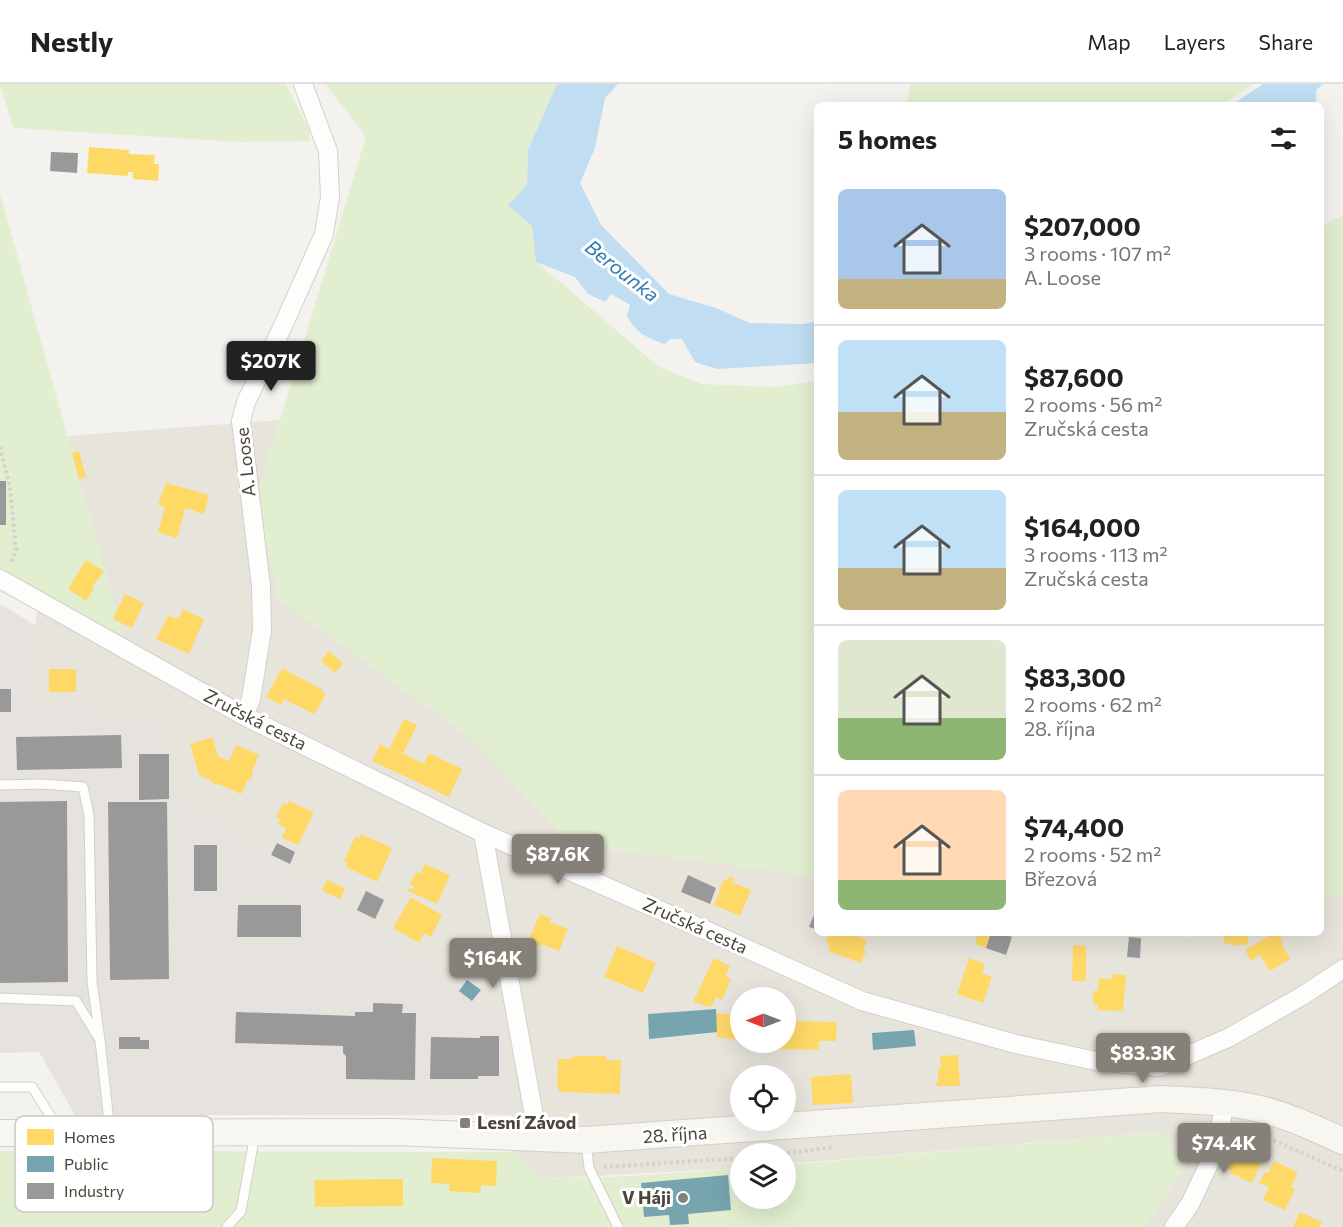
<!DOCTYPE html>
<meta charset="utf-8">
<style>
body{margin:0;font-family:Commissioner,sans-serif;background:#f6f6f6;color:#202124;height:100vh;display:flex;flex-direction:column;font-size:22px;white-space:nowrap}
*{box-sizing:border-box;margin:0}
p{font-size:20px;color:#757577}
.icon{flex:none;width:33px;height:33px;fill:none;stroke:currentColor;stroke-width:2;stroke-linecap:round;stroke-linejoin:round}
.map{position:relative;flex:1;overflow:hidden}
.sheet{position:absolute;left:814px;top:18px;width:510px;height:834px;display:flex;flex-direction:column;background:#fff;border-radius:9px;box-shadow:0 6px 24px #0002}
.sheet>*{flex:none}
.needle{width:39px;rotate:270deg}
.tools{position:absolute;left:730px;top:903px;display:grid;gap:12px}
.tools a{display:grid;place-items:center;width:66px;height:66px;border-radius:50%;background:#fff;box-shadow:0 6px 24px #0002;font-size:30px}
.price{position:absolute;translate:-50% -51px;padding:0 14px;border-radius:6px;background:#868178;color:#fff;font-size:20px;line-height:39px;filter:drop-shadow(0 2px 3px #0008)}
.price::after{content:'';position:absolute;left:50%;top:36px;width:18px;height:14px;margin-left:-9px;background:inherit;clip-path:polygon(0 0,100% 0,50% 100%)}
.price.active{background:#222;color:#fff}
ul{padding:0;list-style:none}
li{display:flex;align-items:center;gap:18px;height:150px;padding:0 24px}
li+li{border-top:2px solid #e0e0e0}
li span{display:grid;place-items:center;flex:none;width:168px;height:120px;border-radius:9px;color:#555}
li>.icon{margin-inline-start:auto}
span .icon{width:72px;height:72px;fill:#fffc;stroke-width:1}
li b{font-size:26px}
h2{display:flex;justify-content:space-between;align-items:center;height:72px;padding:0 24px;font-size:26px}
header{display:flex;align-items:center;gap:36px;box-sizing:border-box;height:84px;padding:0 30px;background:#fff;border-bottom:2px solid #e0e0e0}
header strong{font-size:28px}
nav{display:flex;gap:33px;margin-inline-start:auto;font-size:21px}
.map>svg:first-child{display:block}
.residential{fill:#e7e4dc;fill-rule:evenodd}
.industrial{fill:#e6e2de}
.green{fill:#e1eecf}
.water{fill:#c0ddf1}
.homes{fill:#ffd966}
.public{fill:#76a5af}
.industry{fill:#999}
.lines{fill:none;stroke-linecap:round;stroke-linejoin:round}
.lane-casing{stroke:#d2d0cb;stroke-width:11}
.street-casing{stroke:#d2d0cb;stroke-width:20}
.secondary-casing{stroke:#d3cfc5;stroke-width:28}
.path{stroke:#d3d2cc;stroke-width:4;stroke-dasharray:3 3;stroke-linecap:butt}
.lane{stroke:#fdfdfc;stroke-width:9}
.street{stroke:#fdfdfc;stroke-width:18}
.secondary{stroke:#f7f6f1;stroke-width:26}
.poi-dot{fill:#868178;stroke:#fff;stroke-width:2}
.labels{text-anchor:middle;stroke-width:6;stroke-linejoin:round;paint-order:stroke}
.street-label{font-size:18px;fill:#4b4439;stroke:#fff}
.poi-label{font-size:18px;font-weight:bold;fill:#4b4439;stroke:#fff;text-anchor:start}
.water-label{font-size:20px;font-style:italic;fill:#2e7ab2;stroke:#fff}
.key{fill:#fff;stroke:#c9c7c4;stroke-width:1.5}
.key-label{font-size:16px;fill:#4b4439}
</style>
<header>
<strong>Nestly</strong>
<nav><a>Map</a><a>Layers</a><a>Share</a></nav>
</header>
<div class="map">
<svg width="1343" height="1143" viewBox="0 0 1343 1143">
<rect width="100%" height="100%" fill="#f4f2ee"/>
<!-- residential -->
<path class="residential" d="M 280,336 L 256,415 L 279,515 L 476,658 L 570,760 L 785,788 L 817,795 L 818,849 L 1136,849 L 1193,853 L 1206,849 L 1322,849 L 1322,815 L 1343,809 L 1343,1143 L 1144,1143 L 1187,1082 L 1161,1048 L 786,1080 L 786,1070 L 741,1070 L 741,1084 L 540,1095 L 514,1068 L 503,934 L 185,712 L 161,636 L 26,617 L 39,509 L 124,555 L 67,352 ZM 741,914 L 786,914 L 786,958 L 741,958 ZM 741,992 L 786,992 L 786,1036 L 741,1036 Z"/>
<!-- industrial -->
<polygon class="industrial" points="0,520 35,541 26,617 161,636 185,712 503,934 511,1031 75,1031 39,968 0,969"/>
<!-- green -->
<g class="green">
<polygon points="0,0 286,0 310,47 309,57 240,58 13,44"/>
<polygon points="328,0 557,0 528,66 527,101 508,121 532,142 537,178 659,283 702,300 775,303 817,297 817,795 785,788 570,760 476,658 279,515 256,415 366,53 326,1"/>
<polygon points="910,0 1253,0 1222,21 907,21"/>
<polygon points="0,109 124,556 0,487"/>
<polygon points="1343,131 1343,809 1322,815 1322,142"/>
<polygon points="1161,1048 1187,1082 1144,1143 0,1143 0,1067 514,1068 541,1095 631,1092 741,1084 741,1114 786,1114 786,1081"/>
</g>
<!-- water -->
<g class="water">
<path d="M 557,0 L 618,0 L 605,14 L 595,64 L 580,99 L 601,141 L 669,210 L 716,224 L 750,239 L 804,240 L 817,237 L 817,279 L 717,285 L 695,278 L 682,255 L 670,255 L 665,260 C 647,254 636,249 627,232 L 630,221 L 611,210 L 605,218 L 588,210 L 575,193 L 536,178 L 532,142 L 508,121 L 527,101 L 528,66 Z"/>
<polygon points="1263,0 1323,0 1316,6 1316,19 1314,21 1232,21"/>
</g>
<!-- homes -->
<g class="homes">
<polygon points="89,63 129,66 129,70 155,71 154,80 159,80 158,97 133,95 133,88 128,88 128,92 87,89"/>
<polygon points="79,367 86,393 79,395 72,369"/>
<polygon points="166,399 209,411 204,430 185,424 177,454 158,448 165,423 158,421"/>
<polygon points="86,476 104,487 92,503 94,504 86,517 68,505"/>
<polygon points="125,510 144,519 132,544 113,535"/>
<polygon points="183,525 204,535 189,570 156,555 168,532 178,535"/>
<polygon points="329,567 343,579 335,589 321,577"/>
<polygon points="282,584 323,606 322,608 326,610 314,630 284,615 281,621 266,613"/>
<rect x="49" y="585" width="27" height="23"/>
<polygon points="404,635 417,641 403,669 424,680 429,669 462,685 449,713 372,677 380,660 389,665"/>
<polygon points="212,653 218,672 229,677 236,661 259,671 252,687 253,690 251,695 248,696 241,710 219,700 215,701 210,696 199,691 190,660"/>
<polygon points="289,717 314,728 298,761 282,754 286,744 278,740 280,735 276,733 283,719 287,721"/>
<polygon points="361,750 392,764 377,798 346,783 348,779 344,777 355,753 359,755"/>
<polygon points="425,780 450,791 437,820 408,807 409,804 413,806 414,802 410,800 416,788 420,790"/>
<polygon points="729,792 734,794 732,798 751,806 740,832 714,821 724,795 727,796"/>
<polygon points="327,796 345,804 340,815 322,807"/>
<polygon points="411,813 442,831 431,853 424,849 419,859 393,844"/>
<polygon points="540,830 551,834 550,838 568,845 559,867 541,860 539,863 528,858"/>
<polygon points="829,849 834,851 835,849 850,849 867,856 863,866 866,867 861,879 828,867 830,860 826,858"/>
<polygon points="978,849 991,849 986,864 975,860"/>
<polygon points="1223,849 1247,849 1249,860 1233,862 1233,859 1224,860"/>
<polygon points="1274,849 1278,849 1283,858 1281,859 1290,875 1270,887 1260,871 1251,877 1245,866"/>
<polygon points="1073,861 1086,862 1086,897 1072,897"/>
<polygon points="617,862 656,879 643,909 604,893"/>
<polygon points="714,874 730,882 725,892 731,895 722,916 716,913 711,923 693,918"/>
<polygon points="969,874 985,880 982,889 992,893 983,919 957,910"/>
<polygon points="1112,890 1126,891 1123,927 1097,926 1098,920 1093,920 1093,907 1098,907 1099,894 1112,895"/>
<polygon points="716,929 741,932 741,956 717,953"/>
<polygon points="786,937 837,938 836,957 819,957 818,966 778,965 778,958 786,958"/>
<polygon points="958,971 960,1002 936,1002 936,998 938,998 938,984 941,984 940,972"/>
<polygon points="573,972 606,972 606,976 621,976 620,1010 560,1008 557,1002 558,975 572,975"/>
<polygon points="851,990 853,1019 813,1021 811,993"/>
<polygon points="1238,1064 1249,1069 1250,1065 1265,1071 1252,1099 1230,1089 1231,1086 1228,1085"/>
<polygon points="432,1074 497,1077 496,1102 481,1101 480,1109 449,1107 450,1100 431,1099"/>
<polygon points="1274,1077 1298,1088 1291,1103 1295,1105 1285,1126 1263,1116 1269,1103 1259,1099 1265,1088 1268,1089"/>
<polygon points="403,1095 403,1122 315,1123 314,1096"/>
<polygon points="1300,1128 1322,1138 1320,1143 1293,1143"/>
</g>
<!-- public -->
<g class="public">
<polygon points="467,896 481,906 472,917 459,907"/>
<polygon points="716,925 717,948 649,955 648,930"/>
<polygon points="914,946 916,962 873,966 872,949"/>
<polygon points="728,1091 731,1126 688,1130 689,1140 670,1141 669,1131 644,1133 641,1099"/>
</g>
<!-- industry -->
<g class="industry">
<polygon points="51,68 78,69 77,89 50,87"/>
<rect x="0" y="397" width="6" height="44"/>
<rect x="0" y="605" width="11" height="23"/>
<polygon points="121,651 122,684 17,686 16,653"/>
<polygon points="139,670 169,670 169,715 139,716"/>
<polygon points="67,717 68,898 0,899 0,718"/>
<polygon points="108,718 167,718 169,895 110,896"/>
<polygon points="277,759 295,768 290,780 271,771"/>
<rect x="194" y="761" width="23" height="46"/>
<polygon points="688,791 716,804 710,820 681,808"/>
<polygon points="366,807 384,816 375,835 357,826"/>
<polygon points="238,821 301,821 301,853 237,853"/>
<polygon points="818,821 818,846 809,843"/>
<polygon points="991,849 1001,849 1012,853 1006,871 986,864"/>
<polygon points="1129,853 1141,854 1140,874 1127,873"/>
<polygon points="458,867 476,878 467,893 449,883"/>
<polygon points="373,919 403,920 402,929 416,929 415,996 346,995 346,972 343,969 343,962 235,959 236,928 355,932 355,928 373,928"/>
<polygon points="480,952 499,952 499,992 478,992 478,995 430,995 431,953 480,954"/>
<polygon points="119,953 140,953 140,956 149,956 149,965 119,965"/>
</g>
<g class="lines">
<defs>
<g id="lane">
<polyline points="0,701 42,700 83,703 89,731 92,897 100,956"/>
<polyline points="0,914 76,917 100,956 110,1047"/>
<polyline points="0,1003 32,1003 60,1047"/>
<polyline points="586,1059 589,1084 618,1143"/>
<polyline points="227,1143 241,1127 255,1050"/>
</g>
<g id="street">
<polyline points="0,495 244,632 483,749 721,853 862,917 1016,960 1096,977 1160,983 1228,954 1302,912 1343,885"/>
<polyline points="244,632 251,615 262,546 261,502 241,337 246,318 282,244 324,150 330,113 328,67 303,0"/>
<polyline points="483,749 538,1054"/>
<polyline points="1174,1143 1190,1120 1218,1061 1224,1019"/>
</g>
<path id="secondary" d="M 0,1049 L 395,1048 L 586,1056 L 1162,1015 C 1194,1017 1228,1017 1260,1025 C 1289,1032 1316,1045 1343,1057"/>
</defs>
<!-- lane casing -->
<use href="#lane" class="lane-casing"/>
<!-- street casing -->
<use href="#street" class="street-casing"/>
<!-- secondary casing -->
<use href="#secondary" class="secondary-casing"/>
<!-- path -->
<g class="path">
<polyline points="0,363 10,403 16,466 11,480"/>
<polyline points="1257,1049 1343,1087"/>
<polyline points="781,1070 834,1063"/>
<polyline points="604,1083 741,1074"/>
</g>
<!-- lane -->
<use href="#lane" class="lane"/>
<!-- street -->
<use href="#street" class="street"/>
<!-- secondary -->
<use href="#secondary" class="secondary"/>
</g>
<!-- markers -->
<g class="poi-dot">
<rect x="459" y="1033" width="12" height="12" rx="3"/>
<circle cx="683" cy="1114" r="6"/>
</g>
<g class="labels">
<!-- street labels -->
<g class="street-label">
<text transform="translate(246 378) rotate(-96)" y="6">A. Loose</text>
<text transform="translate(255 636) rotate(27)" y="6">Zručská cesta</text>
<text transform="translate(695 842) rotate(24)" y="6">Zručská cesta</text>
<text transform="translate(675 1051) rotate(-4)" y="6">28. října</text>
</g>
<!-- poi labels -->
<g class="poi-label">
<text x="477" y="1045">Lesní Závod</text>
<text x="671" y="1120" text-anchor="end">V Háji</text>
</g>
<!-- water labels -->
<g class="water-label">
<text transform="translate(622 187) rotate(38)" y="7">Berounka</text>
</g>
</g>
<!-- legend -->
<rect x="15" y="1032" width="198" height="96" rx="9" class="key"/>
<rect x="27" y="1045" width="27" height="16" fill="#ffd966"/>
<rect x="27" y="1072" width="27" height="16" fill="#76a5af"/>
<rect x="27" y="1099" width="27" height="16" fill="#999"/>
<g class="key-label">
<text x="64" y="1059">Homes</text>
<text x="64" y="1086">Public</text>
<text x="64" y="1113">Industry</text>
</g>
</svg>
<div class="tools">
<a><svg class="needle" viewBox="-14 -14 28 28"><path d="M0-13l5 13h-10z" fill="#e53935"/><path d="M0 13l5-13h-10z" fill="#757577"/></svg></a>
<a><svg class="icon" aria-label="locate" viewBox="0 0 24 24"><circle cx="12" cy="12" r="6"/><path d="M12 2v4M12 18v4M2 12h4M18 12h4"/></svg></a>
<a><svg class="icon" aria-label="layers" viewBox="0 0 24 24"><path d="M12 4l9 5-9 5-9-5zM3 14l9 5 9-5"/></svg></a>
</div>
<b class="price active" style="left:271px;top:308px">$207K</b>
<b class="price" style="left:558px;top:801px">$87.6K</b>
<b class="price" style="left:493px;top:905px">$164K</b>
<b class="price" style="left:1143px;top:1000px">$83.3K</b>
<b class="price" style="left:1224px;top:1090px">$74.4K</b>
<section class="sheet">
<h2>5 homes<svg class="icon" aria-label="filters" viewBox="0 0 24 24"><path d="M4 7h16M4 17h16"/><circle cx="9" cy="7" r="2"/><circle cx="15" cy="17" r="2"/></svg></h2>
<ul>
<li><span style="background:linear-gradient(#a9c7e8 75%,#c2b280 0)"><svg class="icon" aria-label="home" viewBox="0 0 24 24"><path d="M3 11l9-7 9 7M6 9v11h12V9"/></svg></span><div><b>$207,000</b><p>3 rooms · 107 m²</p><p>A. Loose</p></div></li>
<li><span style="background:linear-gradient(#bfe0f5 60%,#c2b280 0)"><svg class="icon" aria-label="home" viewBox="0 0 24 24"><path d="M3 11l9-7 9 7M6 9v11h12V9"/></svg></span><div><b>$87,600</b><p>2 rooms · 56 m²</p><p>Zručská cesta</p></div></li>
<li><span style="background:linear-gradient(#bfe0f5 65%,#c2b280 0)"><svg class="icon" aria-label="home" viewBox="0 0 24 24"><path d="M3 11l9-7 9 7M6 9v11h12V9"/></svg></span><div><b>$164,000</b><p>3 rooms · 113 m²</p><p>Zručská cesta</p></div></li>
<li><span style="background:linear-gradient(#dfe7d0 65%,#8fb573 0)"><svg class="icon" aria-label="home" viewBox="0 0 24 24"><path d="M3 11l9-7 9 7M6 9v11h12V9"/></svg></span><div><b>$83,300</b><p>2 rooms · 62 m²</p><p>28. října</p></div></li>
<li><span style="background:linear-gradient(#ffd9b3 75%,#8fb573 0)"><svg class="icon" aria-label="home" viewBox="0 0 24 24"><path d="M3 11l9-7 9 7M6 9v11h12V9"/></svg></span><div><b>$74,400</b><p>2 rooms · 52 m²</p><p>Březová</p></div></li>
</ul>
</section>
</div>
